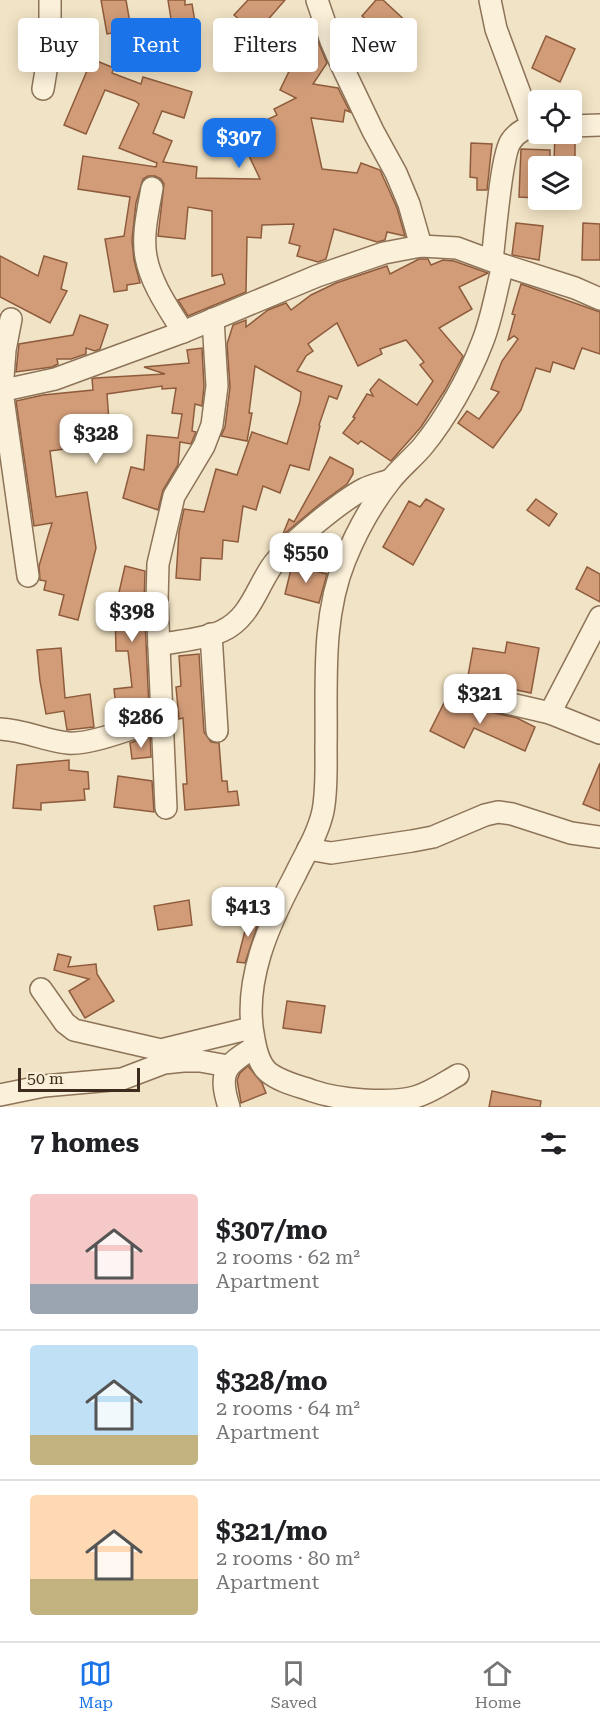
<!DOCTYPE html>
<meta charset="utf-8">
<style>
body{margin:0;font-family:"Roboto Serif",serif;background:#f6f6f6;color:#202124;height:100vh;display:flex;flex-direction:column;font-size:22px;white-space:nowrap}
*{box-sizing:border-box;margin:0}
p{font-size:20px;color:#757577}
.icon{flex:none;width:33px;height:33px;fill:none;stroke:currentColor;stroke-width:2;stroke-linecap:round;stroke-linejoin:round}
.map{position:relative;height:1107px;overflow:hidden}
.panel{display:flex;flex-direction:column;background:#fff;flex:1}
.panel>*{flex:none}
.hud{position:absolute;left:18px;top:18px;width:564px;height:54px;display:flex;gap:12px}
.fabs{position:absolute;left:528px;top:90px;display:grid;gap:12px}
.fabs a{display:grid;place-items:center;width:54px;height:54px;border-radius:6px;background:#fff;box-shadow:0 3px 15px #0003;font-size:30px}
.scale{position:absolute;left:18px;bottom:15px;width:122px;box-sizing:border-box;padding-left:6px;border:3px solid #3d2c1e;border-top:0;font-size:16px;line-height:21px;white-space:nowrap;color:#3d2c1e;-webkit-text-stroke:4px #f8edd5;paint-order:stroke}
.price{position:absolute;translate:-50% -51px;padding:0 14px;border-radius:12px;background:#fff;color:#222;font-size:20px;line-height:39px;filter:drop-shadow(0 2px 3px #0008)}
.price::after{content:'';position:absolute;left:50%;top:36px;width:18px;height:14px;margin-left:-9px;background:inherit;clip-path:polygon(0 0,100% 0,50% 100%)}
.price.on{background:#1a73e8;color:#fff}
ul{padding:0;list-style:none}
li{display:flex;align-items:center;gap:18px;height:150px;padding:0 30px}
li+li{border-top:2px solid #e0e0e0}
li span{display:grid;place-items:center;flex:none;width:168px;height:120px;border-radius:6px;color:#555}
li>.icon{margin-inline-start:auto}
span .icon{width:72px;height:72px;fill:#fffc;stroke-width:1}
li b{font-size:26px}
h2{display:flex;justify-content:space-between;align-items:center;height:72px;padding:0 30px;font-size:26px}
.tag{padding:0 21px;border-radius:6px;background:#fff;box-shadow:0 3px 15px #0003;font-size:21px;line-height:54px}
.tag.on{background:#1a73e8;color:#fff}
.menu{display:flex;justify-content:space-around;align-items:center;height:84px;border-top:2px solid #e0e0e0;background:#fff;font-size:16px;color:#757577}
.menu a{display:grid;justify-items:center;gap:3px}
.menu .on{color:#1a73e8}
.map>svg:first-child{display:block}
.building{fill:#d29c78;stroke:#8e5c3d;stroke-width:1.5}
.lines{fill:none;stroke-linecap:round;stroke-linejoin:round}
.minor-casing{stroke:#8d7459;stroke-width:24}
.minor{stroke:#fbf0d9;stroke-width:21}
</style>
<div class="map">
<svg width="600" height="1107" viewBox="0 0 600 1107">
<rect width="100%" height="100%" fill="#f1e3c5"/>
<!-- building -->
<g class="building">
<polygon points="101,0 126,0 130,23 118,26 119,32 107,34"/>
<polygon points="168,0 185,0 185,5 192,4 197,34 174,38"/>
<polygon points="248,0 285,0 258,31 272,31 271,41 305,42 303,24 314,32 327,63 313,84 338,88 350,112 345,110 343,122 311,118 322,169 357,173 361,163 380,170 397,208 405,236 387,232 385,240 377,242 334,229 326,259 318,262 297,256 300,246 289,243 294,224 262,225 261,238 247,237 246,292 188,316 178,300 225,284 222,274 212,276 212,211 188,207 185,239 158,236 164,184 161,179 155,176 148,176 143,179 136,203 132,240 134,260 140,283 127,285 127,290 114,292 105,239 124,236 130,197 78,189 83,156 156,167 157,163 119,148 139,104 135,101 105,90 86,134 64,125 92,59 114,68 112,73 141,84 143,77 192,92 184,118 162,111 153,133 172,141 163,162 197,167 196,178 260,179 243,143 252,138 248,129 277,115 274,109 296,98 280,90 296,57 249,55 251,30 234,15"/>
<polygon points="376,0 383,0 410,25 387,51 374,40 380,32 362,16"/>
<polygon points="546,36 575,49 560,82 532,68"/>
<polygon points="555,134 562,134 567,137 575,139 575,162 554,162"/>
<polygon points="471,143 492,144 487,190 477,190 477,178 470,177"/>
<polygon points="521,149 550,150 550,166 538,166 538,198 519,197"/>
<polygon points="516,223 543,226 539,260 512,255"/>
<polygon points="583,223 600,224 600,260 582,260"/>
<polygon points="0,256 38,276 44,256 67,263 61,289 67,291 50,323 0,297"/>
<polygon points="419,259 428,259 431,265 443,260 454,261 488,273 459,287 472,309 439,328 463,356 445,390 421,427 391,461 361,441 358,444 343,433 355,418 353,417 367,394 373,396 370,390 379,379 417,405 433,381 420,365 424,362 406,340 380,349 382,354 358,366 337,323 308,344 313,351 306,356 297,371 342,386 337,399 329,396 319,425 320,426 309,470 290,465 280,493 263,486 256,510 243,506 238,542 223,540 222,559 201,558 200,580 176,578 179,532 184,509 204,512 216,469 237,475 252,432 287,444 300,401 301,392 255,366 249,413 252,413 247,441 221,436 225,427 230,387 227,344 233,325 246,320 246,327 268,310 286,303 291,310 311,295 336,283 387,266 390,274"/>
<polygon points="521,284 600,312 600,354 582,348 574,369 553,362 550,372 536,368 521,410 493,448 458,423 467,411 479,419 499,392 491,389 502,361 518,339 514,336 508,340 515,315 512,314"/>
<polygon points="80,315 108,325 100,349 95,351 86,348 86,354 71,359 57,359 58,364 52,367 16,372 19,344 73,335"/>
<polygon points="202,348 204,386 202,406 195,404 192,431 196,432 191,444 180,442 178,465 163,490 158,510 123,498 131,467 144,470 147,435 178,438 182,414 172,413 176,388 162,389 162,386 107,394 109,421 112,420 115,448 96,450 96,444 64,447 65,449 50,451 56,497 87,492 96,548 78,620 59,615 64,595 44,590 46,581 40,580 39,566 52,523 34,526 16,401 43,395 93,390 92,379 95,378 165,374 144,367 189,363 187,350"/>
<polygon points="330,457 353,469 353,474 347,484 321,503 284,534 283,534 289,519 294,522"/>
<polygon points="426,499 444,509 413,565 383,547 409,501 420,507"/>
<polygon points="536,499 557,514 549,526 527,510"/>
<polygon points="292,565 327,574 319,603 285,594"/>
<polygon points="125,566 145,571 144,605 141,620 145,620 149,709 127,717 117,717 114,689 132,687 128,651 116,651 115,610"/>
<polygon points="587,567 600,574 600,602 576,589"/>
<polygon points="507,642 539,648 531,693 478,682 480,678 468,676 473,648 505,653"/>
<polygon points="61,648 65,698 90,694 94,727 67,730 64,711 46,714 40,681 37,650"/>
<polygon points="199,654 204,732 211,742 219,743 222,781 227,781 228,792 237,791 239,805 185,810 183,784 187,784 183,718 179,719 176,687 181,686 179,656"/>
<polygon points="447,697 465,706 517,718 535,727 525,751 474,728 464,748 430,731"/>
<polygon points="150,736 151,757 132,759 130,743"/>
<polygon points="69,760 69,770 88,772 89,789 84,789 85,800 41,803 41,810 13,808 17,765"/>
<polygon points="600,763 600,811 583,804"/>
<polygon points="118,776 152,781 154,812 114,807"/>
<polygon points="189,900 192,925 158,930 154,906"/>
<polygon points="249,915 260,918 245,963 237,962"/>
<polygon points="58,954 71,957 68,967 96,964 97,974 114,1001 85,1018 69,991 89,979 54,970"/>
<polygon points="287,1001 325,1006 321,1033 283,1028"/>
<polygon points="248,1066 262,1083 266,1093 241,1103 237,1080 240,1073"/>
<polygon points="492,1091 541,1101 540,1107 489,1107"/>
</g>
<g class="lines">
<defs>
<g id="minor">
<polyline points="317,0 331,41 341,64 373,131 396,173 409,204 421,246"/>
<polyline points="490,0 496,29 532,126"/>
<polyline points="43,89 50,46 50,0"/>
<polyline points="572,126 600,125"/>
<path d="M 152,188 C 148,211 142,235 146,257 C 151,284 169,309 183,332"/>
<path d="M 492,260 C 495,238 501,155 511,141 C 517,132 528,126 538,126"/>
<polyline points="503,265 575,288 600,299"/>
<polyline points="11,319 5,350 2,391 28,576"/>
<path d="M 0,391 L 55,379 L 183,332 L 317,276 L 384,253 L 421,246 L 457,248 L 503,265 C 496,291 492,319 482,343 C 469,377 446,418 423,446 C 413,458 400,468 390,481 C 371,505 356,533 345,560 C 321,619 327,685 326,747 C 326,768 327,790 323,811 C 318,834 305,854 295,875 C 269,924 242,982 254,1039 C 256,1051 259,1064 268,1072 C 280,1082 299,1086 313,1091 C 339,1100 388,1104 415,1097 C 430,1093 444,1083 458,1075"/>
<polyline points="211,634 217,731"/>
<path d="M 159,645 C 178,641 205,639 222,631 C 250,618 256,589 272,566 C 287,545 341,501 364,489 C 372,485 382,483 390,480"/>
<polyline points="468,694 550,713 600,617"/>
<polyline points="550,713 600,733"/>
<path d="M 0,729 C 25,730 45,741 68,743 C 92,745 137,726 161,719"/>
<polyline points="166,808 157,601 158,564 174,496 204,446 212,425 217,386 213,319"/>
<polyline points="308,849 331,853 412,841 433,837 485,815 498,812 512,814 571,833 600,837"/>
<polyline points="41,989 65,1023 74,1030 161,1050 251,1028"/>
<polyline points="0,1095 44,1086 122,1079 164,1063 183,1061 200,1061 228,1066"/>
<path d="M 229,1107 C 218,1072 225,1065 255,1047"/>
</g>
</defs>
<!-- minor casing -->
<use href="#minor" class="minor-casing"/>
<!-- minor -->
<use href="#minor" class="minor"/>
</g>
</svg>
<div class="fabs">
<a><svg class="icon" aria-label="locate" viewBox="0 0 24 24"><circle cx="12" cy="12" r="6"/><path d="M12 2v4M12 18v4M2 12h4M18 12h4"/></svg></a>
<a><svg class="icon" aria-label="layers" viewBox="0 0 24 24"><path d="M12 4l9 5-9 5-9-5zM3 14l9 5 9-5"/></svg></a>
</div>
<div class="scale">50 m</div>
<b class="price on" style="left:239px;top:169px">$307</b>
<b class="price" style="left:96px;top:465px">$328</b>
<b class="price" style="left:306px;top:584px">$550</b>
<b class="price" style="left:132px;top:643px">$398</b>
<b class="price" style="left:480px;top:725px">$321</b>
<b class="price" style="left:141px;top:749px">$286</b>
<b class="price" style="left:248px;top:938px">$413</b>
<div class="hud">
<a class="tag">Buy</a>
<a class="tag on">Rent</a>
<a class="tag">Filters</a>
<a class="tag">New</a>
</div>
</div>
<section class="panel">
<h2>7 homes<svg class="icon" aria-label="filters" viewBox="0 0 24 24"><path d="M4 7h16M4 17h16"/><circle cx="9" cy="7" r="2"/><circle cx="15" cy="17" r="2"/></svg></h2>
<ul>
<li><span style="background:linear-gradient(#f6c9c9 75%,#9aa5b1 0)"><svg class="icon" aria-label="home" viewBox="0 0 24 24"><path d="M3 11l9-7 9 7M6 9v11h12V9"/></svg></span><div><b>$307/mo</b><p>2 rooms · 62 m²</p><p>Apartment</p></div></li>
<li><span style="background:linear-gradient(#bfe0f5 75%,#c2b280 0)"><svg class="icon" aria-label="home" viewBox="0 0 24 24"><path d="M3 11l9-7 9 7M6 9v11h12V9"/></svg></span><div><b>$328/mo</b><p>2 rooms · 64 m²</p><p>Apartment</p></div></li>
<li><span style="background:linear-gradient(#ffd9b3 70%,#c2b280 0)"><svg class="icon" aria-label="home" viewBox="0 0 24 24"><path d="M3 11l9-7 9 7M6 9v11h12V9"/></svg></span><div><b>$321/mo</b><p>2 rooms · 80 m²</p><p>Apartment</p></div></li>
</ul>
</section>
<nav class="menu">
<a class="on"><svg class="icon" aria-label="map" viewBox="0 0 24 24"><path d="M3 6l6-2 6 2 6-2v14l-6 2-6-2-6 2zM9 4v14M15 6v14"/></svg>Map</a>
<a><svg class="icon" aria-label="saved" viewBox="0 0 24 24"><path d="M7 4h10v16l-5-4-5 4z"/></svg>Saved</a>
<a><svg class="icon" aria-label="home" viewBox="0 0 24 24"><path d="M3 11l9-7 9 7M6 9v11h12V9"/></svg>Home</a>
</nav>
